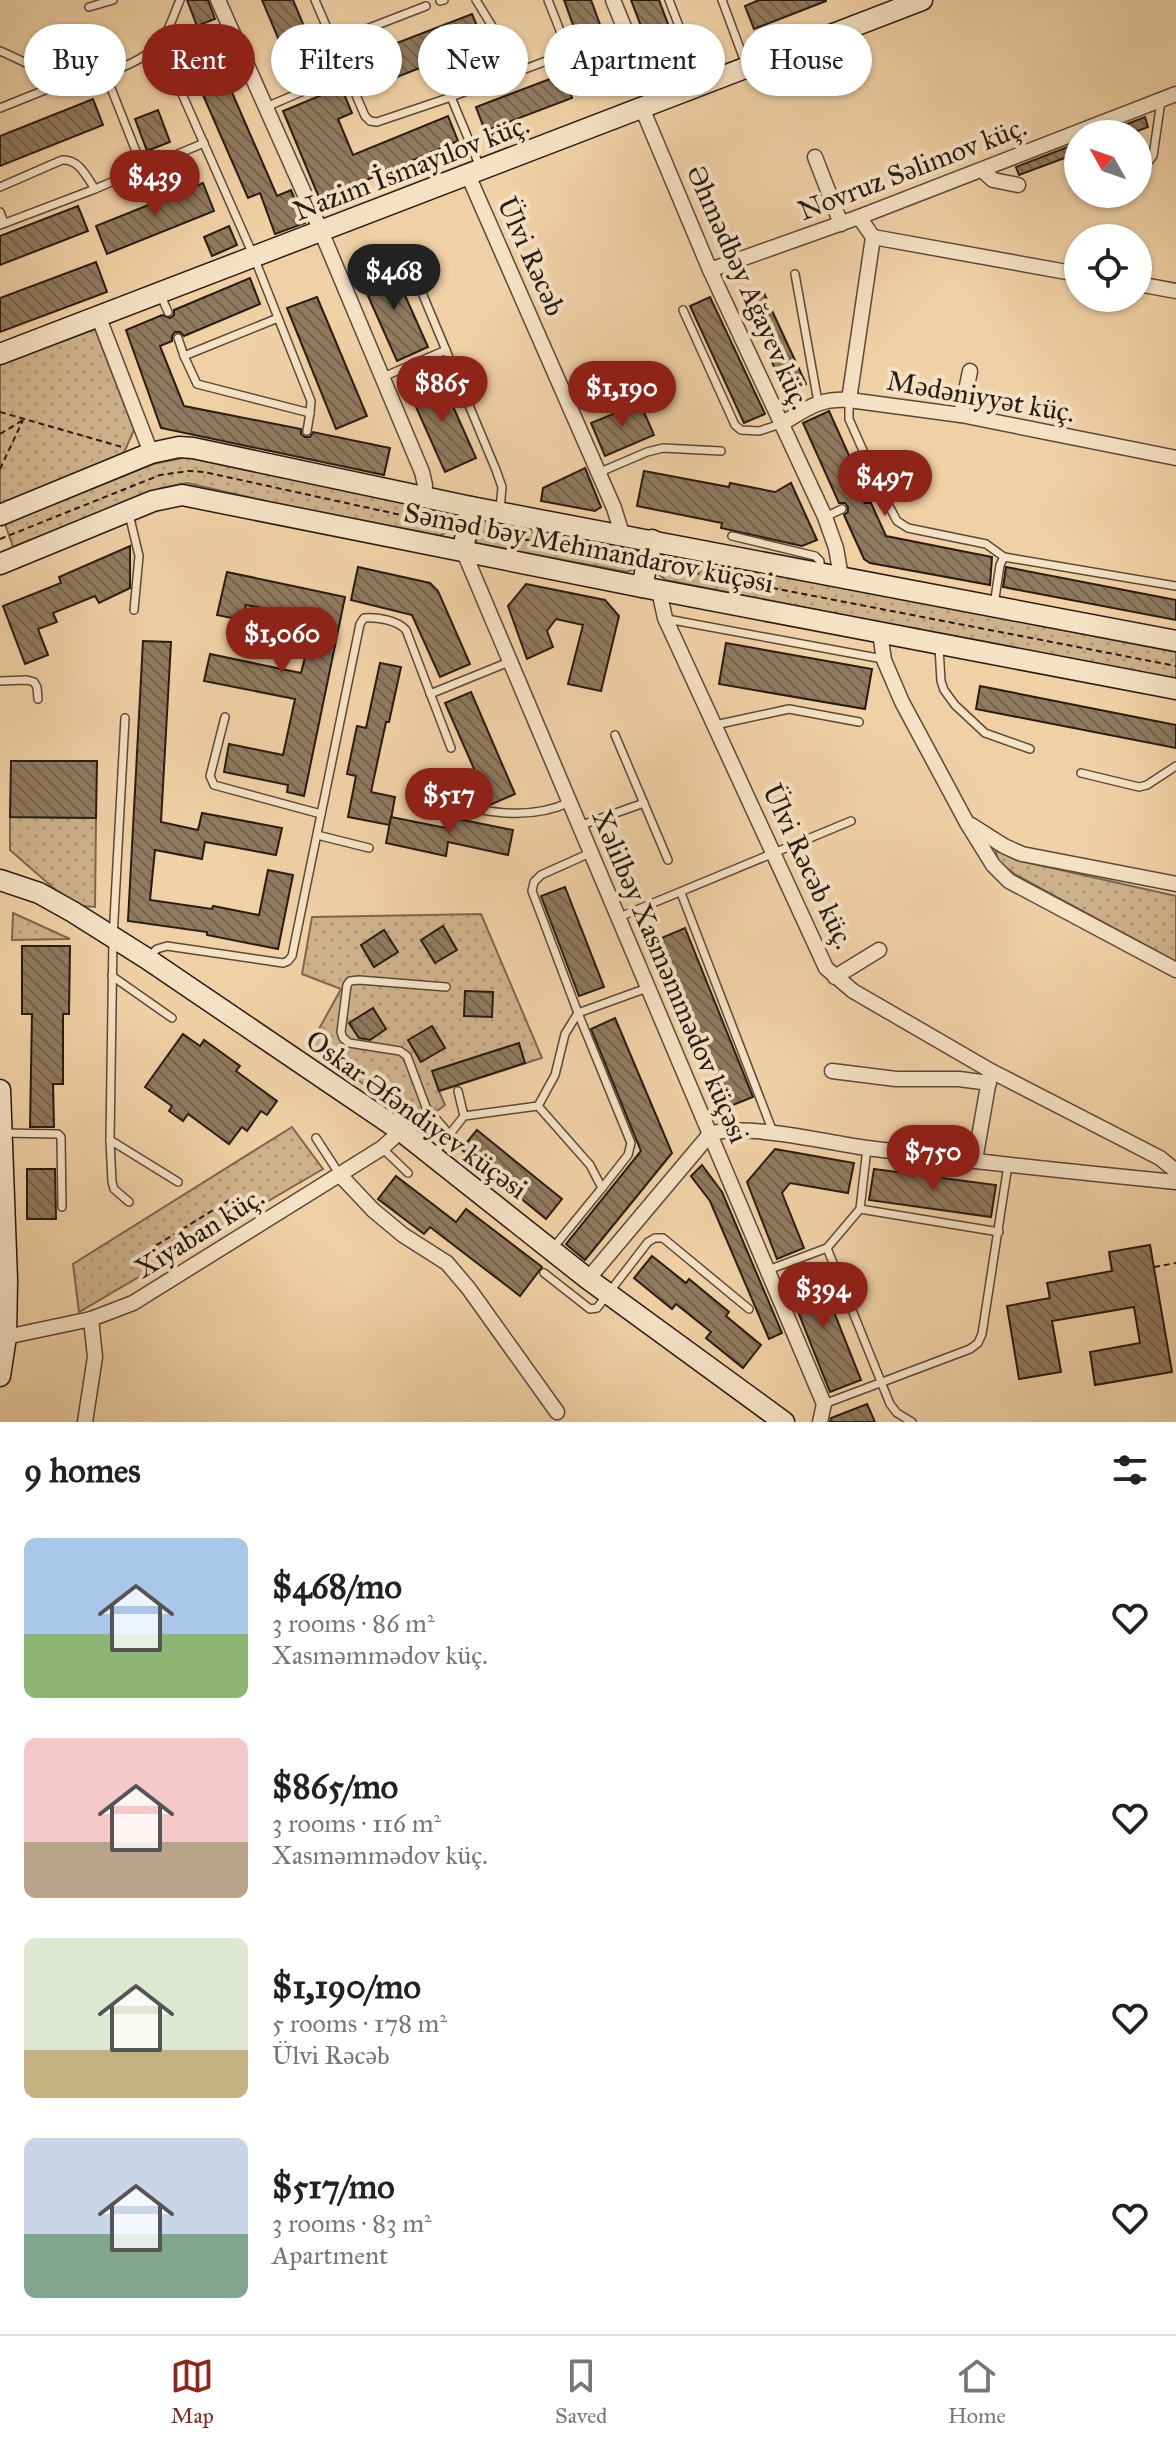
<!DOCTYPE html>
<meta charset="utf-8">
<style>
body{margin:0;font-family:"IM FELL Great Primer",serif;background:#f2f2f2;color:#222;height:100vh;display:flex;flex-direction:column;font-size:30px;white-space:nowrap}
*{box-sizing:border-box;margin:0}
p{font-size:26px;color:#767676}
.icon{flex:none;width:44px;height:44px;fill:none;stroke:currentColor;stroke-width:2;stroke-linecap:round;stroke-linejoin:round}
.map{position:relative;height:1422px;overflow:hidden}
.panel{display:flex;flex-direction:column;background:#fff;flex:1}
.panel>*{flex:none}
.guide{position:absolute;left:24px;top:24px;width:1128px;height:72px;display:flex;gap:16px}
.needle{width:52px;rotate:310deg}
.controls{position:absolute;left:1064px;top:120px;display:grid;gap:16px}
.controls a{display:grid;place-items:center;width:88px;height:88px;border-radius:50%;background:#fff;box-shadow:0 2px 6px #0004;font-size:40px}
.price{position:absolute;translate:-50% -68px;padding:0 18px;border-radius:28px;background:#8f2418;color:#fff;font-size:26px;line-height:52px;filter:drop-shadow(0 2px 4px #0008)}
.price::after{content:'';position:absolute;left:50%;top:48px;width:24px;height:18px;margin-left:-12px;background:inherit;clip-path:polygon(0 0,100% 0,50% 100%)}
.price.on{background:#222;color:#fff}
ul{padding:0;list-style:none}
li{display:flex;align-items:center;gap:24px;height:200px;padding:0 24px}
li span{display:grid;place-items:center;flex:none;width:224px;height:160px;border-radius:12px;color:#555}
li>.icon{margin-inline-start:auto}
span .icon{width:96px;height:96px;fill:#fffc;stroke-width:1}
li b{font-size:34px}
h2{display:flex;justify-content:space-between;align-items:center;height:96px;padding:0 24px;font-size:34px}
.chip{padding:0 28px;border-radius:36px;background:#fff;box-shadow:0 2px 6px #0004;font-size:28px;line-height:72px}
.chip.on{background:#8f2418;color:#fff}
.tabs{display:flex;justify-content:space-around;align-items:center;height:112px;border-top:2px solid #e0e0e0;background:#fff;font-size:22px;color:#767676}
.tabs a{display:grid;justify-items:center;gap:4px}
.tabs .on{color:#8f2418}
.map>svg:first-child{display:block}
.grass{fill:url(#grass-dots);stroke:#7b6750;stroke-width:2}
.building{fill:url(#building-back-hatch);stroke:#281c13;stroke-width:2}
.lines{fill:none;stroke-linecap:round;stroke-linejoin:round}
.lane-casing{stroke:#5a4938;stroke-width:10}
.street-casing{stroke:#5a4938;stroke-width:17}
.secondary-casing{stroke:#281c13;stroke-width:23}
.path{stroke:#281c13;stroke-width:2;stroke-dasharray:6 4;stroke-linecap:butt}
.lane{stroke:#f5e1c4;stroke-width:7}
.street{stroke:#f5e1c4;stroke-width:14}
.secondary{stroke:#f5e1c4;stroke-width:20}
.labels{text-anchor:middle;stroke-width:8;stroke-linejoin:round;paint-order:stroke}
.street-label{font-size:28px;fill:#281c13;stroke:#f5e1c4}
</style>
<div class="map">
<svg width="1176" height="1422" viewBox="0 0 1176 1422">
<defs>
<pattern id="grass-dots" width="8" height="8" patternUnits="userSpaceOnUse" patternTransform="scale(2)"><rect width="8" height="8" fill="#ceb28c"/><path d="M2 2h.1M6 6h.1" fill="none" stroke="#b19878" stroke-width="1.8" stroke-linecap="round"/></pattern>
<pattern id="building-back-hatch" width="6" height="6" patternUnits="userSpaceOnUse" patternTransform="scale(2)"><rect width="6" height="6" fill="#907a5f"/><path d="M-1 5l2 2M0 0l6 6M5-1l2 2" fill="none" stroke="#76634d"/></pattern>
</defs>
<rect width="100%" height="100%" fill="#f0d1a5"/>
<filter id="stains"><feTurbulence type="fractalNoise" baseFrequency=".0025" numOctaves="4"/><feColorMatrix values="0 0 0 0 .2 0 0 0 0 .09 0 0 0 0 .02 0 0 0 .5 -.17"/></filter>
<radialGradient id="worn" r=".72"><stop offset=".6" stop-color="#630" stop-opacity="0"/><stop offset="1" stop-color="#630" stop-opacity=".3"/></radialGradient>
<!-- grass -->
<g class="grass">
<polygon points="95,329 134,430 122,457 0,506 0,364"/>
<polygon points="187,457 439,506 449,516 445,533 433,539 187,483 161,488 13,547 5,524 153,464"/>
<polygon points="477,518 633,547 640,554 637,568 627,572 473,543"/>
<polygon points="670,553 1176,652 1176,681 666,580 657,573 660,558"/>
<polygon points="10,817 96,818 95,907 73,905 10,850"/>
<polygon points="996,850 1016,860 1176,896 1176,962 1016,875 997,861"/>
<polygon points="13,913 70,939 12,940"/>
<polygon points="481,914 542,1058 439,1091 445,1105 421,1123 309,1047 341,989 302,974 312,917"/>
<polygon points="292,1127 323,1169 79,1312 73,1264"/>
</g>
<!-- building -->
<g class="building">
<polygon points="187,0 208,0 215,19 197,26"/>
<polygon points="262,0 293,0 321,67 295,78"/>
<polygon points="564,0 591,0 618,74 594,83"/>
<polygon points="631,0 659,0 678,51 654,60"/>
<polygon points="759,0 826,0 826,1 754,29 745,6"/>
<polygon points="472,14 484,43 374,86 363,56"/>
<polygon points="204,28 277,196 291,190 305,223 275,234 260,193 248,198 179,40"/>
<polygon points="563,74 572,98 485,131 476,107"/>
<polygon points="341,87 352,113 338,119 353,155 448,116 458,141 320,200 283,111"/>
<polygon points="93,99 103,125 0,166 0,136"/>
<polygon points="158,110 170,142 147,151 135,119"/>
<polygon points="1145,117 1148,127 1130,134 1101,134"/>
<polygon points="1078,143 1078,153 1019,175 1016,167"/>
<polygon points="203,183 214,211 107,254 96,226"/>
<polygon points="78,206 88,231 0,265 0,236"/>
<polygon points="229,226 237,245 212,256 204,237"/>
<polygon points="96,262 107,292 0,332 0,298"/>
<polygon points="391,264 428,347 397,361 360,278"/>
<polygon points="250,278 260,304 184,336 180,332 175,332 172,336 172,341 160,346 184,406 301,429 301,434 305,437 310,437 313,432 390,448 384,475 161,428 126,330 162,315 170,318 174,315 174,310"/>
<polygon points="762,289 806,384 786,393 743,298"/>
<polygon points="317,297 367,416 336,429 287,308"/>
<polygon points="710,297 765,414 744,423 690,306"/>
<polygon points="439,375 476,458 445,472 408,389"/>
<polygon points="640,403 654,435 605,456 591,423"/>
<polygon points="829,411 865,491 862,499 865,503 871,503 886,536 992,557 990,585 870,563 864,559 844,515 848,512 848,507 845,503 839,503 803,423"/>
<polygon points="585,468 601,507 595,511 541,501 543,488"/>
<polygon points="644,471 729,487 730,483 775,492 791,483 817,540 802,546 721,528 722,523 637,506"/>
<polygon points="130,546 130,588 99,603 95,596 53,613 57,622 38,629 48,655 25,664 3,606 61,583 59,577"/>
<polygon points="358,567 430,583 438,591 470,664 440,677 412,615 351,600"/>
<polygon points="1006,567 1176,600 1176,620 1003,587"/>
<polygon points="227,572 345,597 304,796 287,792 288,785 224,772 229,744 283,755 295,699 204,681 210,654 301,673 310,637 299,631 294,624 291,613 246,605 242,620 217,615"/>
<polygon points="526,584 605,600 619,616 601,691 568,684 583,625 556,619 547,631 553,647 527,659 508,606"/>
<polygon points="143,641 171,642 161,822 198,830 202,813 282,828 276,855 205,842 202,859 155,850 150,900 212,909 213,906 259,915 268,870 293,875 278,949 207,935 207,932 128,921"/>
<polygon points="726,643 872,669 865,709 719,684"/>
<polygon points="380,663 401,667 389,722 386,722 371,792 395,797 390,825 348,817 356,776 347,774 357,726 366,728"/>
<polygon points="980,686 1176,725 1176,748 976,709"/>
<polygon points="471,692 515,794 490,805 445,703"/>
<polygon points="11,761 97,761 96,818 10,817"/>
<polygon points="391,817 451,829 453,818 513,830 508,855 448,842 446,856 386,843"/>
<polygon points="565,887 604,987 579,996 541,896"/>
<polygon points="443,926 457,950 435,963 421,940"/>
<polygon points="685,928 753,1097 728,1107 659,939"/>
<polygon points="384,930 398,952 374,967 361,945"/>
<polygon points="22,946 70,946 69,1014 63,1014 63,1084 53,1084 54,1127 30,1127 32,1014 22,1014"/>
<polygon points="465,991 493,992 492,1017 464,1016"/>
<polygon points="373,1008 386,1029 370,1040 359,1038 349,1023"/>
<polygon points="615,1018 672,1153 585,1260 566,1244 641,1151 591,1029"/>
<polygon points="432,1026 445,1048 421,1062 408,1040"/>
<polygon points="183,1034 200,1046 204,1040 240,1066 236,1071 277,1101 267,1115 261,1111 247,1131 242,1127 229,1144 188,1114 183,1121 169,1111 172,1106 145,1087"/>
<polygon points="519,1043 525,1063 439,1091 432,1071"/>
<polygon points="477,1130 562,1199 546,1219 461,1149"/>
<polygon points="775,1149 854,1163 848,1193 790,1183 782,1193 804,1248 777,1259 747,1182"/>
<polygon points="702,1165 722,1192 782,1333 769,1339 710,1201 691,1176"/>
<polygon points="27,1169 55,1169 56,1219 27,1219"/>
<polygon points="874,1169 996,1185 991,1217 869,1200"/>
<polygon points="396,1176 456,1222 466,1209 542,1267 520,1296 430,1227 424,1234 378,1199"/>
<polygon points="1150,1245 1172,1372 1095,1385 1090,1352 1140,1343 1134,1307 1052,1321 1061,1372 1019,1379 1007,1306 1050,1298 1047,1283 1112,1271 1109,1252"/>
<polygon points="652,1256 686,1283 689,1279 729,1312 726,1316 761,1345 743,1368 706,1338 711,1332 676,1304 672,1309 634,1278"/>
<polygon points="816,1267 861,1380 830,1392 785,1279"/>
<polygon points="867,1404 875,1422 830,1422 831,1418"/>
</g>
<g class="lines">
<defs>
<g id="lane">
<polyline points="315,0 365,116 370,121 377,122 451,97 562,55 566,46 548,0"/>
<polyline points="476,0 492,26 509,76"/>
<polyline points="669,0 684,39"/>
<polyline points="722,0 746,65"/>
<polyline points="440,1 444,0"/>
<polyline points="89,7 113,0"/>
<polyline points="333,42 426,6"/>
<polyline points="160,44 254,257 311,401 310,413 197,384 184,356 278,318"/>
<path d="M 0,51 C 22,60 47,76 71,79 C 96,81 147,61 162,40 C 170,28 174,14 180,0"/>
<polyline points="105,73 143,169"/>
<polyline points="451,97 480,167"/>
<polyline points="266,107 346,73"/>
<polyline points="0,108 70,80"/>
<polyline points="1138,165 1150,160 1153,156 1161,101"/>
<path d="M 0,187 L 62,160 C 79,159 86,176 95,189 L 204,143"/>
<polyline points="0,212 4,223"/>
<polyline points="0,225 95,189"/>
<polyline points="795,274 818,402"/>
<polyline points="415,276 496,470 502,487 500,510"/>
<polyline points="161,296 168,312"/>
<polyline points="683,310 735,425 741,430 759,431 781,424"/>
<polyline points="178,338 184,356"/>
<polyline points="383,377 446,350"/>
<polyline points="849,400 849,419 881,491 897,521 908,528 986,544 1004,557 1176,586"/>
<polyline points="307,431 310,413"/>
<polyline points="598,473 647,452 663,448 721,451"/>
<polyline points="868,497 881,491"/>
<polyline points="129,514 139,556 134,610"/>
<polyline points="825,517 842,509"/>
<polyline points="732,536 815,556 820,561 820,571"/>
<polyline points="994,605 1000,565 1004,557"/>
<polyline points="667,619 883,659"/>
<polyline points="939,647 941,681 944,690 955,705 985,733 1030,749"/>
<polyline points="0,681 27,680 34,682 37,687 38,699"/>
<polyline points="430,694 509,662"/>
<polyline points="225,717 210,776 214,785 321,814"/>
<polyline points="125,718 113,938 110,1140 178,1182"/>
<polyline points="715,725 789,709 859,722"/>
<polyline points="615,735 668,860"/>
<polyline points="1081,773 1139,787 1147,785 1176,766"/>
<path d="M 413,794 C 464,806 519,826 570,802"/>
<polyline points="579,826 644,803"/>
<polyline points="317,835 369,848"/>
<polyline points="590,853 541,875 534,882 532,891 578,1013 631,1143 628,1155 602,1188"/>
<polyline points="681,893 773,1132"/>
<polyline points="617,918 851,821"/>
<path d="M 148,957 L 157,949 L 167,946 L 283,963 L 288,961 L 292,956 L 360,624 L 364,618 C 377,617 397,620 406,630 L 451,748"/>
<polyline points="112,976 172,1018"/>
<polyline points="446,987 359,980 350,981 347,985 341,1032 343,1038 349,1043 400,1051 407,1056 426,1107 449,1134"/>
<polyline points="458,1091 464,1116"/>
<polyline points="538,1106 555,1075 565,1034 578,1013 647,988"/>
<polyline points="3,1133 58,1134 61,1137 62,1207"/>
<polyline points="316,1138 340,1175"/>
<polyline points="110,1140 112,1182 114,1189 129,1202"/>
<polyline points="382,1148 408,1173"/>
<polyline points="435,1153 464,1116 538,1106 590,1165 602,1188 553,1248"/>
<polyline points="860,1209 867,1148"/>
<polyline points="768,1270 827,1248"/>
<polyline points="544,1273 590,1309 597,1308 648,1242 655,1238 663,1238 749,1309"/>
<polyline points="824,1404 970,1349 978,1343 982,1334 1008,1165"/>
<polyline points="912,1422 897,1413 890,1404 827,1248 860,1209 999,1232"/>
</g>
<g id="street">
<polyline points="218,0 321,231 422,472 425,485 424,496"/>
<polyline points="613,0 655,103"/>
<polyline points="642,108 710,270 825,517 836,548 841,577"/>
<polyline points="815,157 841,224"/>
<polyline points="982,170 993,180 1018,185"/>
<polyline points="468,175 614,508 622,534"/>
<polyline points="873,237 1078,274"/>
<polyline points="710,270 859,217 1176,94"/>
<polyline points="1138,284 1176,291"/>
<polyline points="99,318 151,453"/>
<polyline points="849,400 873,237 859,217"/>
<polyline points="961,415 970,371"/>
<path d="M 781,424 C 807,409 818,398 849,400 L 961,415 L 1176,458"/>
<polyline points="463,550 824,1404 820,1422"/>
<polyline points="659,591 665,618 826,968 853,991 991,1071 1160,1158 1176,1171"/>
<polyline points="880,633 884,660 902,702 967,823 993,865 1009,881 1176,970"/>
<polyline points="971,825 1004,846 1022,854 1176,884"/>
<polyline points="835,977 879,950"/>
<polyline points="832,1071 896,1079 959,1079 989,1083"/>
<polyline points="975,1160 990,1074"/>
<polyline points="340,1175 373,1210 403,1235 447,1263 469,1289 557,1412"/>
<path d="M 588,1279 L 710,1134 C 742,1122 830,1143 867,1148 C 970,1161 1073,1172 1176,1182"/>
<polyline points="6,1337 91,1319 133,1303 382,1148 401,1131"/>
<polyline points="85,1422 95,1357 91,1319"/>
</g>
<g id="secondary">
<polyline points="0,354 922,0"/>
<polyline points="0,515 151,453 179,447 193,448 471,507 1176,641"/>
<polyline points="463,550 471,507"/>
<polyline points="0,564 153,501 182,495 642,587 1176,689"/>
<polyline points="642,587 652,540"/>
<polyline points="0,880 39,893 73,912 146,958 401,1131 588,1279 784,1422"/>
<polyline points="0,1090 7,1280 6,1337 0,1376"/>
</g>
</defs>
<!-- lane casing -->
<use href="#lane" class="lane-casing"/>
<!-- street casing -->
<use href="#street" class="street-casing"/>
<!-- secondary casing -->
<use href="#secondary" class="secondary-casing"/>
<!-- path -->
<g class="path">
<polyline points="0,412 122,447"/>
<polyline points="0,434 23,420"/>
<polyline points="0,469 23,420"/>
<polyline points="484,532 631,559"/>
<polyline points="0,539 160,475 188,471 204,472 447,525"/>
<polyline points="664,567 1176,666"/>
<polyline points="131,1261 231,1199 235,1198 248,1216"/>
<polyline points="1154,1267 1176,1263"/>
</g>
<!-- lane -->
<use href="#lane" class="lane"/>
<!-- street -->
<use href="#street" class="street"/>
<!-- secondary -->
<use href="#secondary" class="secondary"/>
</g>
<g class="labels">
<!-- street labels -->
<g class="street-label">
<text transform="translate(411 167) rotate(-21)" y="10">Nazim İsmayılov küç.</text>
<text transform="translate(912 168) rotate(-21)" y="10">Novruz Səlimov küç.</text>
<text transform="translate(532 256) rotate(66)" y="10">Ülvi Rəcəb</text>
<text transform="translate(749 287) rotate(66)" y="10">Əhmədbəy Ağayev küç.</text>
<text transform="translate(981 396) rotate(10)" y="10">Mədəniyyət küç.</text>
<text transform="translate(589 547) rotate(11)" y="10">Səməd bəy Mehmandarov küçəsi</text>
<text transform="translate(809 866) rotate(65)" y="10">Ülvi Rəcəb küç.</text>
<text transform="translate(671 976) rotate(67)" y="10">Xəlilbəy Xasməmmədov küçəsi</text>
<text transform="translate(417 1114) rotate(36)" y="10">Oskar Əfəndiyev küçəsi</text>
<text transform="translate(199 1232) rotate(-32)" y="10">Xiyaban küç.</text>
</g>
</g>
<rect width="100%" height="100%" filter="url(#stains)"/>
<rect width="100%" height="100%" fill="url(#worn)"/>
</svg>
<div class="controls">
<a><svg class="needle" viewBox="-14 -14 28 28"><path d="M0-13l5 13h-10z" fill="#e53935"/><path d="M0 13l5-13h-10z" fill="#767676"/></svg></a>
<a><svg class="icon" aria-label="locate" viewBox="0 0 24 24"><circle cx="12" cy="12" r="6"/><path d="M12 2v4M12 18v4M2 12h4M18 12h4"/></svg></a>
</div>
<b class="price" style="left:155px;top:218px">$439</b>
<b class="price on" style="left:394px;top:312px">$468</b>
<b class="price" style="left:442px;top:424px">$865</b>
<b class="price" style="left:622px;top:429px">$1,190</b>
<b class="price" style="left:885px;top:518px">$497</b>
<b class="price" style="left:282px;top:675px">$1,060</b>
<b class="price" style="left:449px;top:836px">$517</b>
<b class="price" style="left:933px;top:1193px">$750</b>
<b class="price" style="left:823px;top:1330px">$394</b>
<div class="guide">
<a class="chip">Buy</a>
<a class="chip on">Rent</a>
<a class="chip">Filters</a>
<a class="chip">New</a>
<a class="chip">Apartment</a>
<a class="chip">House</a>
</div>
</div>
<section class="panel">
<h2>9 homes<svg class="icon" aria-label="filters" viewBox="0 0 24 24"><path d="M4 7h16M4 17h16"/><circle cx="9" cy="7" r="2"/><circle cx="15" cy="17" r="2"/></svg></h2>
<ul>
<li><span style="background:linear-gradient(#a9c7e8 60%,#8fb573 0)"><svg class="icon" aria-label="home" viewBox="0 0 24 24"><path d="M3 11l9-7 9 7M6 9v11h12V9"/></svg></span><div><b>$468/mo</b><p>3 rooms · 86 m²</p><p>Xasməmmədov küç.</p></div><svg class="icon" aria-label="heart" viewBox="0 0 24 24"><path d="M12 20l-8-8c-3-5 5-10 8-4 3-6 11-1 8 4z"/></svg></li>
<li><span style="background:linear-gradient(#f6c9c9 65%,#b9a48a 0)"><svg class="icon" aria-label="home" viewBox="0 0 24 24"><path d="M3 11l9-7 9 7M6 9v11h12V9"/></svg></span><div><b>$865/mo</b><p>3 rooms · 116 m²</p><p>Xasməmmədov küç.</p></div><svg class="icon" aria-label="heart" viewBox="0 0 24 24"><path d="M12 20l-8-8c-3-5 5-10 8-4 3-6 11-1 8 4z"/></svg></li>
<li><span style="background:linear-gradient(#dfe7d0 70%,#c2b280 0)"><svg class="icon" aria-label="home" viewBox="0 0 24 24"><path d="M3 11l9-7 9 7M6 9v11h12V9"/></svg></span><div><b>$1,190/mo</b><p>5 rooms · 178 m²</p><p>Ülvi Rəcəb</p></div><svg class="icon" aria-label="heart" viewBox="0 0 24 24"><path d="M12 20l-8-8c-3-5 5-10 8-4 3-6 11-1 8 4z"/></svg></li>
<li><span style="background:linear-gradient(#c9d6e8 60%,#7fa58c 0)"><svg class="icon" aria-label="home" viewBox="0 0 24 24"><path d="M3 11l9-7 9 7M6 9v11h12V9"/></svg></span><div><b>$517/mo</b><p>3 rooms · 83 m²</p><p>Apartment</p></div><svg class="icon" aria-label="heart" viewBox="0 0 24 24"><path d="M12 20l-8-8c-3-5 5-10 8-4 3-6 11-1 8 4z"/></svg></li>
</ul>
</section>
<nav class="tabs">
<a class="on"><svg class="icon" aria-label="map" viewBox="0 0 24 24"><path d="M3 6l6-2 6 2 6-2v14l-6 2-6-2-6 2zM9 4v14M15 6v14"/></svg>Map</a>
<a><svg class="icon" aria-label="saved" viewBox="0 0 24 24"><path d="M7 4h10v16l-5-4-5 4z"/></svg>Saved</a>
<a><svg class="icon" aria-label="home" viewBox="0 0 24 24"><path d="M3 11l9-7 9 7M6 9v11h12V9"/></svg>Home</a>
</nav>
